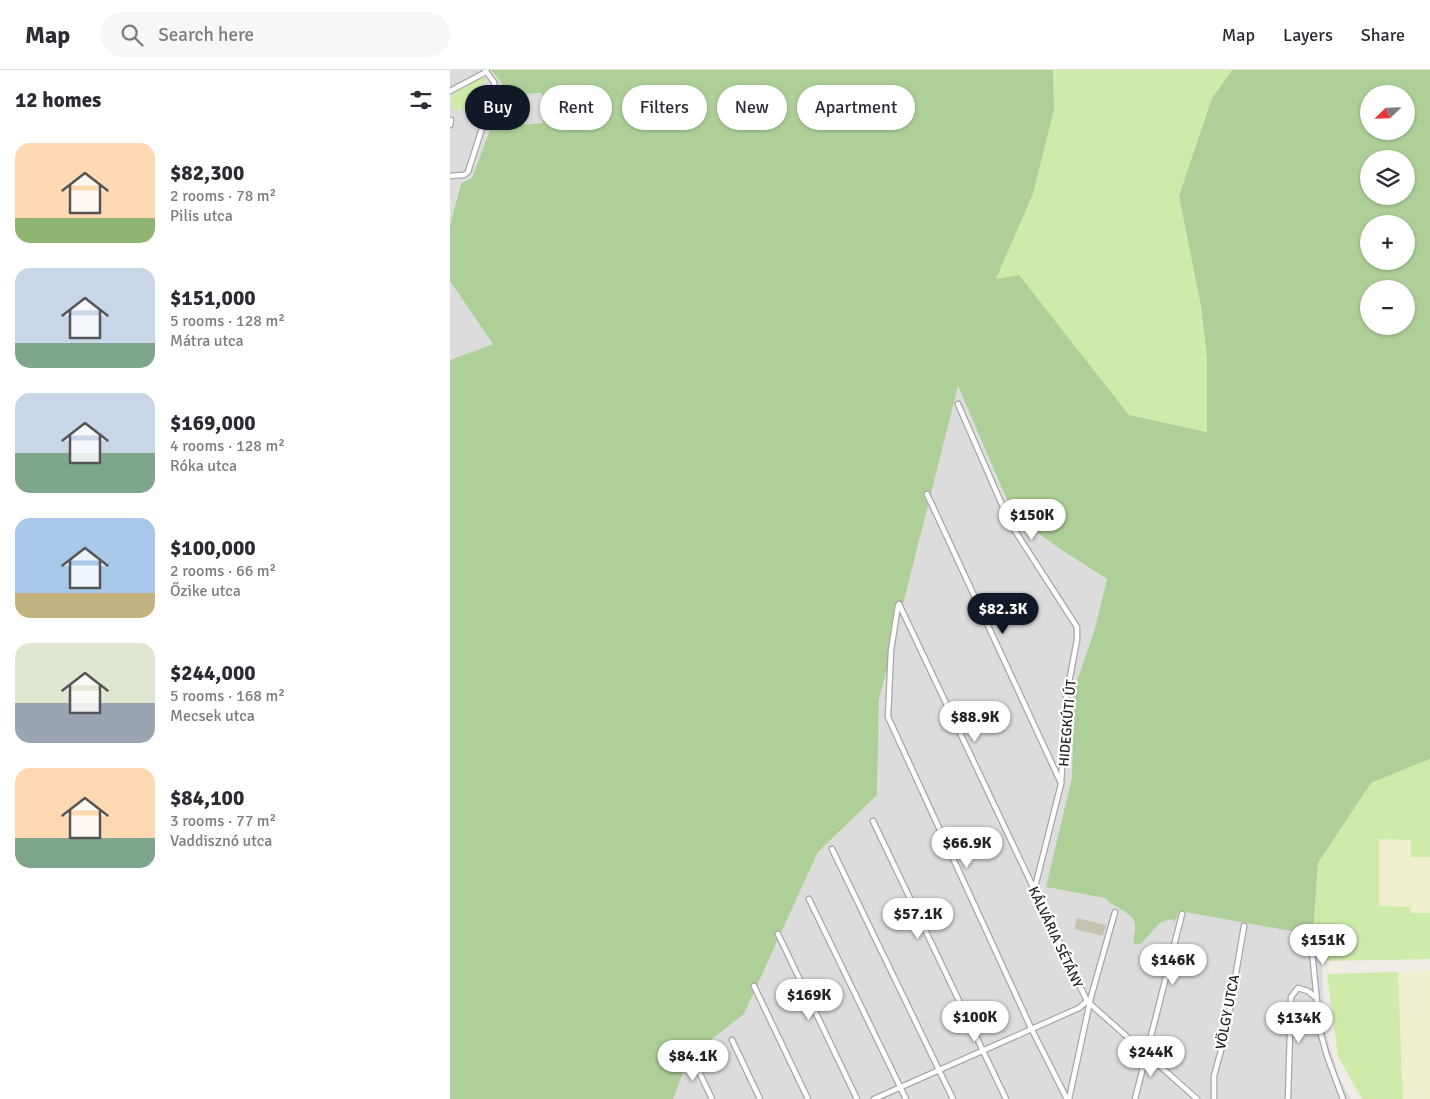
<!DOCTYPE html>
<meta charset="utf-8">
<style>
body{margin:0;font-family:Signika,sans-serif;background:#f7f7f7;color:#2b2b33;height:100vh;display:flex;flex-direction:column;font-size:19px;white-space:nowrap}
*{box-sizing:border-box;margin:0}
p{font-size:16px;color:#7c7c81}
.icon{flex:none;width:28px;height:28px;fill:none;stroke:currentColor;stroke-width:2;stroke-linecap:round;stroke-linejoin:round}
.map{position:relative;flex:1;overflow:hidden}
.panel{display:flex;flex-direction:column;background:#fff;width:450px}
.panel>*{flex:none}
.guide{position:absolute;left:15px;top:15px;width:475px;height:45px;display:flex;gap:10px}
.needle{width:32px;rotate:247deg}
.fabs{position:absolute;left:910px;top:15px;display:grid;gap:10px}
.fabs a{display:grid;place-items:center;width:55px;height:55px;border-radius:50%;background:#fff;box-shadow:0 1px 4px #0004;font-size:25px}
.price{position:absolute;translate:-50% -42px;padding:0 11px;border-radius:18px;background:#fff;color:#222;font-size:16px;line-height:32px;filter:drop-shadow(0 1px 2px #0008)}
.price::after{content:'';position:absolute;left:50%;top:30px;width:15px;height:11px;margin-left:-8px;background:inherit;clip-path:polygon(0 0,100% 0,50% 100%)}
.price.selected{background:#111827;color:#fff}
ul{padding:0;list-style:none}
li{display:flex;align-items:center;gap:15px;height:125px;padding:0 15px}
li span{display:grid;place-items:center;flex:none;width:140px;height:100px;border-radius:15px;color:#555}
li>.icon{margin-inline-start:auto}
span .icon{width:60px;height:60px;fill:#fffc;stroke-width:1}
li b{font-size:21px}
h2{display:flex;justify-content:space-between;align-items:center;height:60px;padding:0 15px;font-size:21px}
.tag{padding:0 18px;border-radius:22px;background:#fff;box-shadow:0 1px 4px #0004;font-size:18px;line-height:45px}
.tag.selected{background:#111827;color:#fff}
header{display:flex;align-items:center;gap:30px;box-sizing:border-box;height:70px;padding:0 25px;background:#fff;border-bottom:1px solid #e1e1e2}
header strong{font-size:24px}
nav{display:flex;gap:28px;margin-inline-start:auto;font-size:18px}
.search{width:350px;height:45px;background:#f7f7f7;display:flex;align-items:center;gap:12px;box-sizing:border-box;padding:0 18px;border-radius:28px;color:#7c7c81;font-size:19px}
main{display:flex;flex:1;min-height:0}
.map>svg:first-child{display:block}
.residential{fill:#dddcdc}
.construction{fill:#c5c3b0}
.farmland{fill:#efefcf}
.grass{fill:#cfeba9}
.forest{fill:#aed098;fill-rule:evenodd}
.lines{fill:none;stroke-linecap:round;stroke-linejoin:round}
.minor-casing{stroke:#a6a6a6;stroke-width:7}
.minor{stroke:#fff;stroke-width:4.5}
.labels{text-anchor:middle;stroke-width:4.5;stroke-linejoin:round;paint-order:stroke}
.street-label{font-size:14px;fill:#1f1f1f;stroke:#fff}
</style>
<header>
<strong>Map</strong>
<div class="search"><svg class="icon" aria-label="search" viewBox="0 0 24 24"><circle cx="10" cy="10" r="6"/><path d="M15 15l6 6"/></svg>Search here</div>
<nav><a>Map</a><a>Layers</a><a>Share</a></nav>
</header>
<main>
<section class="panel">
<h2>12 homes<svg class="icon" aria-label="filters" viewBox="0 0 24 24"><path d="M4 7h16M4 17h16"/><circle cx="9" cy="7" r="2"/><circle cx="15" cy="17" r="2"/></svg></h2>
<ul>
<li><span style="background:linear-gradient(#ffd9b3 75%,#8fb573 0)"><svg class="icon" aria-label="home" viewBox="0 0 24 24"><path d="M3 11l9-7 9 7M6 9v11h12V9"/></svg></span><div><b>$82,300</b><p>2 rooms · 78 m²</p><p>Pilis utca</p></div></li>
<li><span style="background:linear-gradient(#c9d6e8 75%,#7fa58c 0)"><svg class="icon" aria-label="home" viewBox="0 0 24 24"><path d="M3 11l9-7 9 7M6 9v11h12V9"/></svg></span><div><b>$151,000</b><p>5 rooms · 128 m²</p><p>Mátra utca</p></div></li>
<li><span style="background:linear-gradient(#c9d6e8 60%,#7fa58c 0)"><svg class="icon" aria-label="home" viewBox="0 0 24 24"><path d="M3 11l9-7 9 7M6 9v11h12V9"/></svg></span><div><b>$169,000</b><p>4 rooms · 128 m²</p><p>Róka utca</p></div></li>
<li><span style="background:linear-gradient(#a9c7e8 75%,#c2b280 0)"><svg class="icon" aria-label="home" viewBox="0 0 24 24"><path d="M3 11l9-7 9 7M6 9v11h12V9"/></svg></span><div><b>$100,000</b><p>2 rooms · 66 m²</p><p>Őzike utca</p></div></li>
<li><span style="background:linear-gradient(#dfe7d0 60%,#9aa5b1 0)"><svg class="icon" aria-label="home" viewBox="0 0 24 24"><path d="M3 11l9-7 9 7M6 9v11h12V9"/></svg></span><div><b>$244,000</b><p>5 rooms · 168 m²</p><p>Mecsek utca</p></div></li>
<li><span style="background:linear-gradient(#ffd9b3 70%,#7fa58c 0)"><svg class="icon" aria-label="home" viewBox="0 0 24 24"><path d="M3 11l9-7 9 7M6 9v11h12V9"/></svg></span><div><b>$84,100</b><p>3 rooms · 77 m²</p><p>Vaddisznó utca</p></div></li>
</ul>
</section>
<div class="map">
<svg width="980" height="1029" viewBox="0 0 980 1029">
<rect width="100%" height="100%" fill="#f0ebe5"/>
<!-- residential -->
<g class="residential">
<polygon points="0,0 41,0 52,13 49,26 92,23 93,53 41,57 22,108 10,113 0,155"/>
<polygon points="0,211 43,274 0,290"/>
<polygon points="508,316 564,446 613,481 657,509 644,562 624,619 622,707 596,817 863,865 872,891 875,961 890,1009 901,1029 223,1029 239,987 294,944 368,782 427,725 429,630"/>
</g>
<!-- construction -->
<polygon class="construction" points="627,848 656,855 653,866 624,859"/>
<!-- farmland -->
<g class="farmland">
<polygon points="929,769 961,770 961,787 980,787 980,843 960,843 960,837 929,837"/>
<polygon points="980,900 980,1029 953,1029 948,902"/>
</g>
<!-- grass -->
<g class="grass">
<polygon points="603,0 782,0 762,28 751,236 757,287 758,362 679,345 635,291 546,209 583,124 604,40"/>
<polygon points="33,7 37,10 18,26 14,38 4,41 0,28 9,20"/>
<polygon points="980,689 980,787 961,787 961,770 929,769 929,836 960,837 961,843 980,843 980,889 872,891 863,865 868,793 921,713"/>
<polygon points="948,902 953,1029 912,1029 888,986 877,904"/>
</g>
<!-- forest -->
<path class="forest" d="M 41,0 L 603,0 L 604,40 L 583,124 L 546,209 L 569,205 L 679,345 L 757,362 L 757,287 L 751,236 L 729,126 L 762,28 L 782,0 L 980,0 L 980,689 L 921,713 L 868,793 L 863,865 L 729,841 L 725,851 L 720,849 L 710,853 L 691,874 L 684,874 C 683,866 686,860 685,854 C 684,842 661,837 655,828 L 596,817 L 622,707 L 624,619 L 644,562 L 657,509 L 613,481 L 564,446 L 508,316 L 429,630 L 427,725 L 368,782 L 294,944 L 239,987 L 223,1029 L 0,1029 L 0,290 L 43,274 L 0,211 L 0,155 L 11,113 L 22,108 L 41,57 L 93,53 L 92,23 L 48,26 L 52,13 ZM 919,24 L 956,24 L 956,61 L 919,61 ZM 919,89 L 956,89 L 956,126 L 919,126 ZM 919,154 L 956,154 L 956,191 L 919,191 ZM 919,219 L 956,219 L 956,256 L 919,256 Z"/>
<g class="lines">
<defs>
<g id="minor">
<polyline points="0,21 36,2"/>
<polyline points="0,55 1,50"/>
<polyline points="0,106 14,105 18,102 45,18 44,12 35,0"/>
<polyline points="508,334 560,453 627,557 627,570 616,628 611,714 584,821"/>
<polyline points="477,424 611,713"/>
<polyline points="449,534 637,931 747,1029"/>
<polyline points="448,536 441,580 438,647 581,958 617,1029"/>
<polyline points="423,751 556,1029"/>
<polyline points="382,779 503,1029"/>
<polyline points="359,829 456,1029"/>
<polyline points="328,864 407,1029"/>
<polyline points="858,873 862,881 870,961 877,986 893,1029"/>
<polyline points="304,916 358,1029"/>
<polyline points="282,970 310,1029"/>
<polyline points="242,987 262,1029"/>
<polyline points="424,1029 629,938 637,931"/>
<polyline points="619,1029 641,927 665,842"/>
<polyline points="685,1029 732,844"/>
<polyline points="764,1029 764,1006 776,962 794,856"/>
<polyline points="838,1029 841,927 848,918 858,921 865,927"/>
</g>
</defs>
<!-- minor casing -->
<use href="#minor" class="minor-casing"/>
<!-- minor -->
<use href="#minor" class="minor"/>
</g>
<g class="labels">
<!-- street labels -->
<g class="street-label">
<text transform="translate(617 653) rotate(-85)" y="5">HIDEGKÚTI ÚT</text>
<text transform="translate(606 867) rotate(65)" y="5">KÁLVÁRIA SÉTÁNY</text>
<text transform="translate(777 942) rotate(-79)" y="5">VÖLGY UTCA</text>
</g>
</g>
</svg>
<div class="fabs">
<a><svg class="needle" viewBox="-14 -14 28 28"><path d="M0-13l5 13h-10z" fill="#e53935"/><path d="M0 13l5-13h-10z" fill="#7c7c81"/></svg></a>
<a><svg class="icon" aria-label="layers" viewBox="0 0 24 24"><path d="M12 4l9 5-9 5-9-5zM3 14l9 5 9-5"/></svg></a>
<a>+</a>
<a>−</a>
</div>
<b class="price" style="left:582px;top:471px">$150K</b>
<b class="price selected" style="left:553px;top:565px">$82.3K</b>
<b class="price" style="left:525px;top:673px">$88.9K</b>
<b class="price" style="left:517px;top:799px">$66.9K</b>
<b class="price" style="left:468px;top:870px">$57.1K</b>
<b class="price" style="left:873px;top:896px">$151K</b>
<b class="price" style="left:723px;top:916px">$146K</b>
<b class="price" style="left:359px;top:951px">$169K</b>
<b class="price" style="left:525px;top:973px">$100K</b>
<b class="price" style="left:849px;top:974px">$134K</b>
<b class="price" style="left:701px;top:1008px">$244K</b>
<b class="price" style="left:243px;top:1012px">$84.1K</b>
<div class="guide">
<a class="tag selected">Buy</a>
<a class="tag">Rent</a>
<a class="tag">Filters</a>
<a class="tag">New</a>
<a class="tag">Apartment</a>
</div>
</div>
</main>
